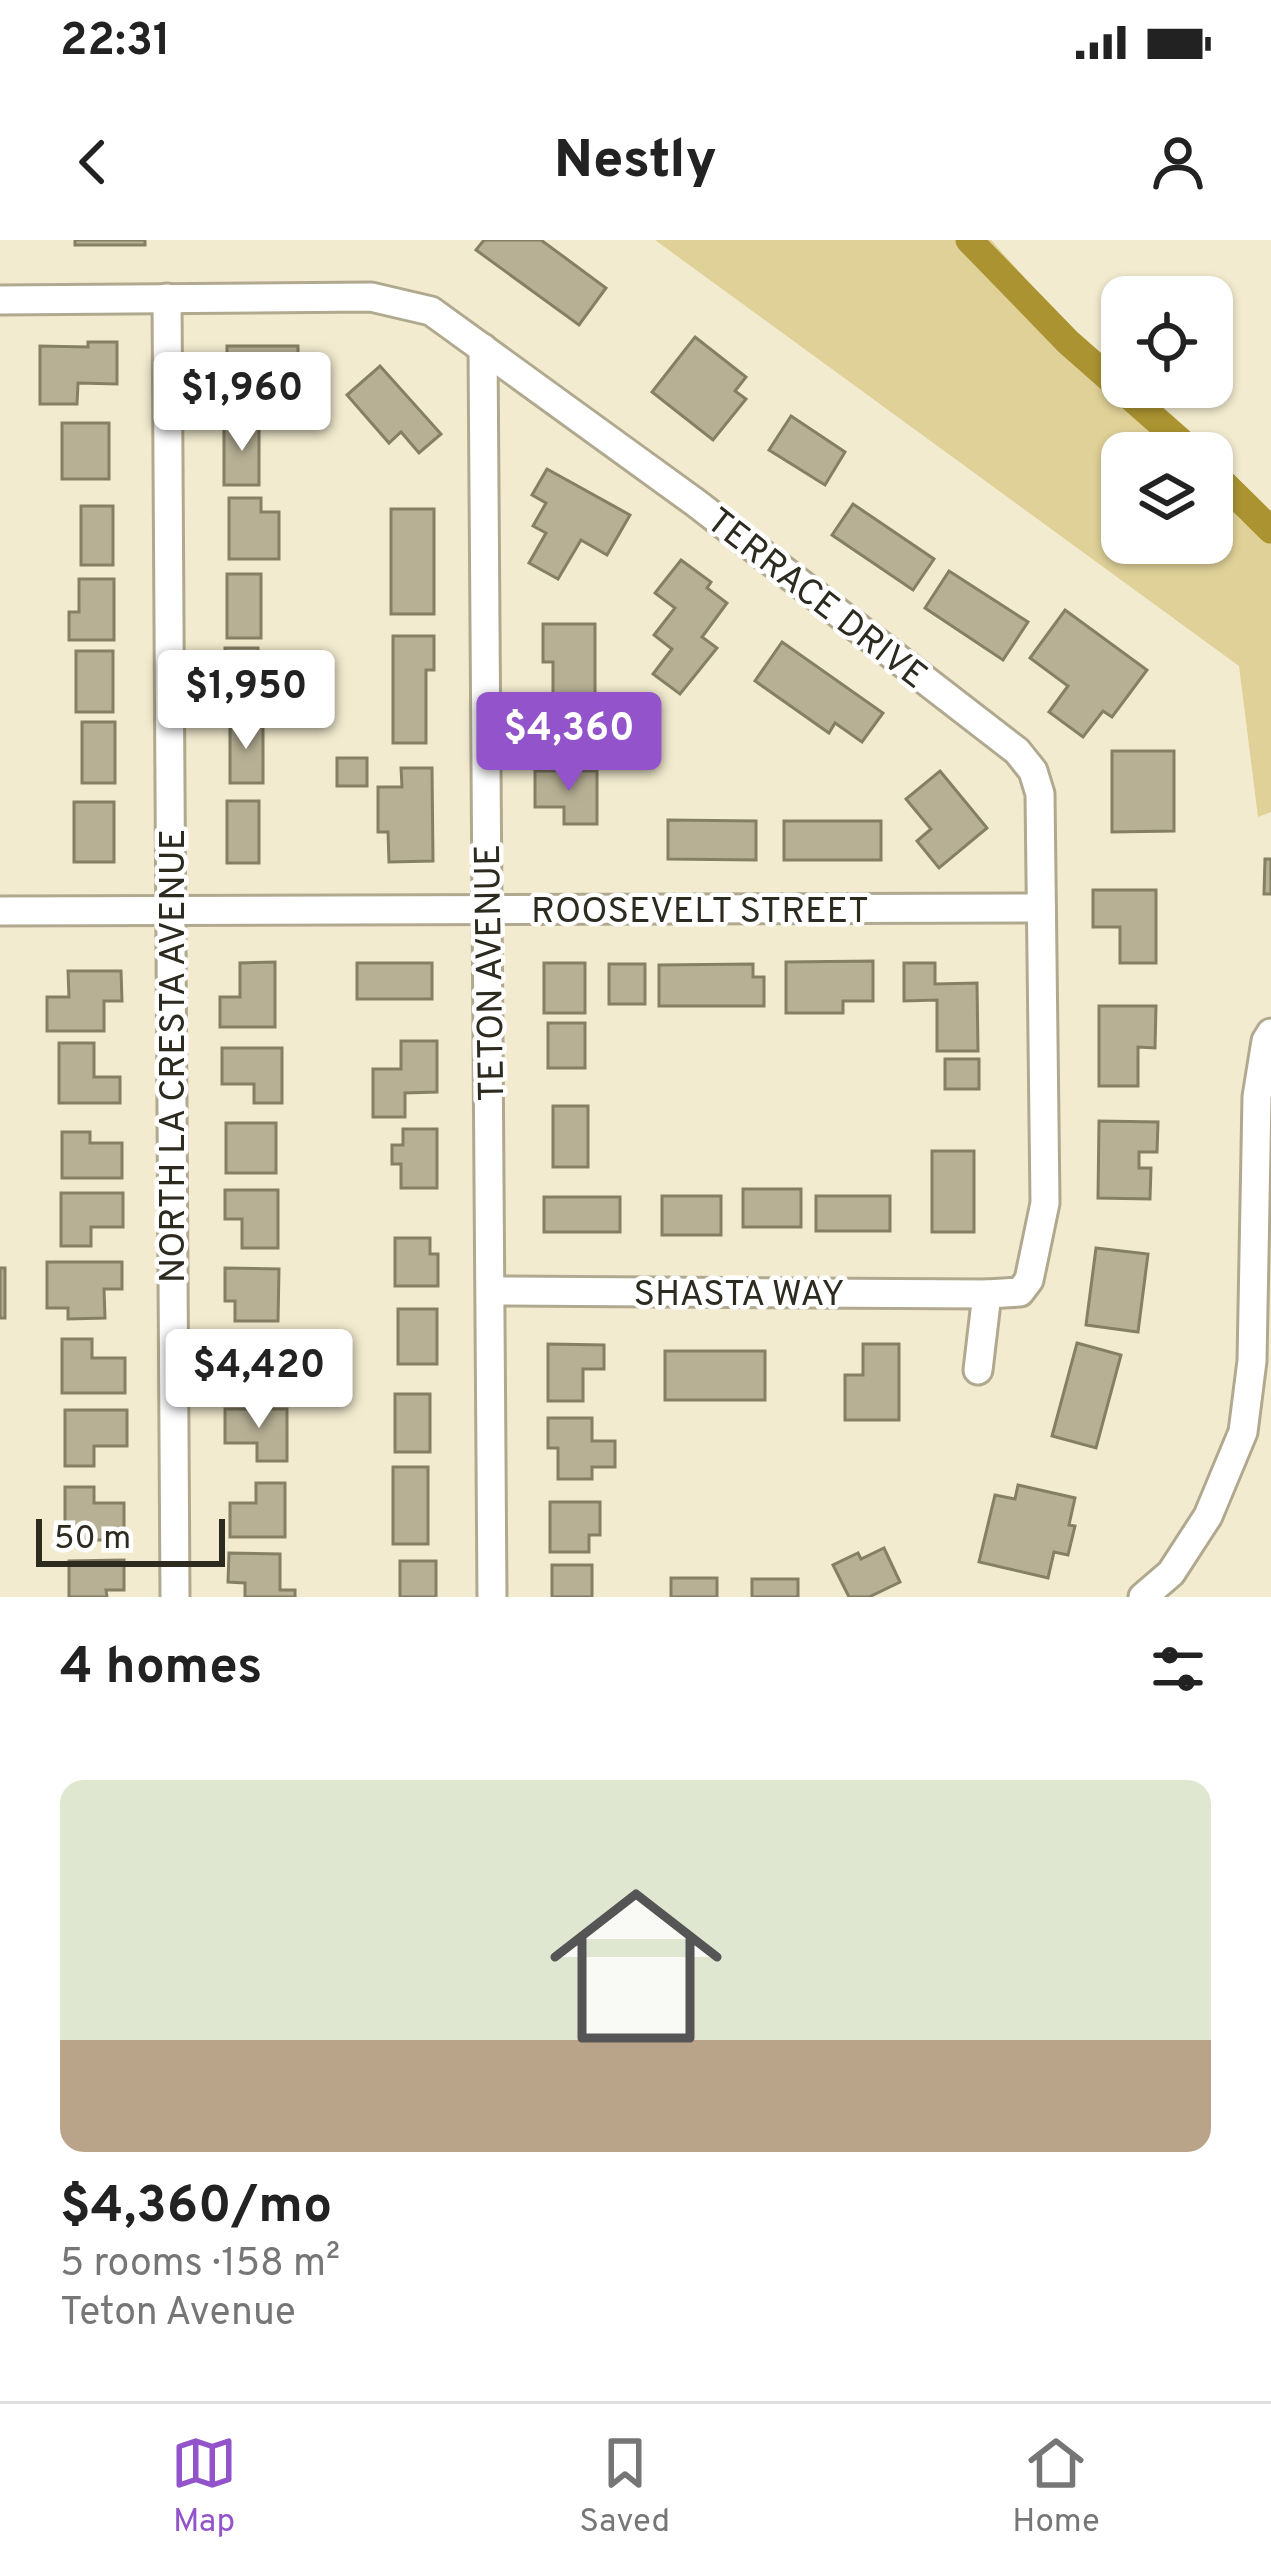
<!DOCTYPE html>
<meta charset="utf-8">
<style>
body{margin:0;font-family:Overpass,sans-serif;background:#f2f2f2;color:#222;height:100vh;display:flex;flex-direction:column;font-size:45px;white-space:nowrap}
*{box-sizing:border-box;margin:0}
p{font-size:39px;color:#767676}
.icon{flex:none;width:66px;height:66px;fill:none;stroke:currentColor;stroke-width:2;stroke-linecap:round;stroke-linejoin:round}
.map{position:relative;height:1357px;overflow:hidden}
.panel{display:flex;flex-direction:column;background:#fff;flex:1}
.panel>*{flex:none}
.tools{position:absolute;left:1101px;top:36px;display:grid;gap:24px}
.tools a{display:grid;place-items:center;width:132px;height:132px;border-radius:24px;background:#fff;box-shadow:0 3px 9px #0004;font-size:60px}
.scale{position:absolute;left:36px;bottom:30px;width:189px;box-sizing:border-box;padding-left:12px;border:6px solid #2d2a1f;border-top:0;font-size:33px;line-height:42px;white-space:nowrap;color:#2d2a1f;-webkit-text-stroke:9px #fff;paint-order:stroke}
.price{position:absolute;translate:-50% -102px;padding:0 27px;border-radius:12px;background:#fff;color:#222;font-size:39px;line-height:78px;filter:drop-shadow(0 3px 6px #0008)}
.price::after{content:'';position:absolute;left:50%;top:72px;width:36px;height:27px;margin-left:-18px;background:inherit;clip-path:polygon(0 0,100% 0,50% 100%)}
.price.current{background:#9354cb;color:#fff}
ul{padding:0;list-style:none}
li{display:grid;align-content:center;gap:24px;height:636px;padding:0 60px}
li span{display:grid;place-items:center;height:372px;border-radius:24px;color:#555}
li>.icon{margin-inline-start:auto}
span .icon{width:216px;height:216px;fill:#fffc;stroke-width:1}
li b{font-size:51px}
h2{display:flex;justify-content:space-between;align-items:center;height:144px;padding:0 60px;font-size:51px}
.status{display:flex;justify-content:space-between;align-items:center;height:84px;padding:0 60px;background:#fff;direction:ltr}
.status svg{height:33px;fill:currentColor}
header{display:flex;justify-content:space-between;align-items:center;height:156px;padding:0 60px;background:#fff;font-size:54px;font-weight:800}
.dock{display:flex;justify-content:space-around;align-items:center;height:168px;border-top:3px solid #e0e0e0;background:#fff;font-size:33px;color:#767676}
.dock a{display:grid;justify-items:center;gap:6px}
.dock .current{color:#9354cb}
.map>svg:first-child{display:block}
.green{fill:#e0d198}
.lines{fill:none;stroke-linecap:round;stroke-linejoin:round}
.canal{stroke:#aa9330;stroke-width:27}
.building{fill:#b7b095;stroke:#857f65;stroke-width:3}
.minor-casing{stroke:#b0a98f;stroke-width:33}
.minor{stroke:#fff;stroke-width:27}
.labels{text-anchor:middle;stroke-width:9;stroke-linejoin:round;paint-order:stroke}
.street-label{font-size:36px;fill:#2d2a1f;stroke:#fff}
</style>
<div class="status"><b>22:31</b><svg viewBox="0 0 49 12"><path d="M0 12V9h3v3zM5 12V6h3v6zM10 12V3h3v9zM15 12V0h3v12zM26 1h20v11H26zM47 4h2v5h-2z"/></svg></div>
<header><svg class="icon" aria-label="back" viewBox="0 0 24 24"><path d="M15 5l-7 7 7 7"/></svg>Nestly<svg class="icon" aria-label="person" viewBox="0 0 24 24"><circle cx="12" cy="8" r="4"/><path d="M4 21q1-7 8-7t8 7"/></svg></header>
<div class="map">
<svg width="1271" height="1357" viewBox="0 0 1271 1357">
<rect width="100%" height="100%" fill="#f2ebcf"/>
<!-- green -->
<polygon class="green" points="655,0 991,0 1098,120 1122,143 1122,147 1127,147 1198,213 1122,213 1122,303 1212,303 1212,227 1271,282 1271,572 1258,577 1239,426"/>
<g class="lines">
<!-- canal -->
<g class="canal">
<polyline points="969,0 1068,102 1194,213"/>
<polyline points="1212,232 1271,290"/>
</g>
</g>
<!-- building -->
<g class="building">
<rect x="75" y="0" width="70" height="5"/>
<polygon points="484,0 541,0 606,48 579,85 476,10"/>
<polygon points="695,97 746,137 735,151 746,159 713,200 652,152"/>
<polygon points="88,102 117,102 117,144 78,143 77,164 40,164 40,106 88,107"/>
<polygon points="227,106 298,106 298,143 251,143 251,163 227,163"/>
<polygon points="380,126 441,194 419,213 401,192 389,203 347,155"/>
<polygon points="791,176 845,212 825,245 769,210"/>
<rect x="62" y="183" width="47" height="56"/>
<rect x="224" y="183" width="35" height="62"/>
<polygon points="547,229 630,275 607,315 581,300 558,339 529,323 546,293 533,286 546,263 532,255"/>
<polygon points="229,258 261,258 261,272 279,272 279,319 229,319"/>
<polygon points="853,264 934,319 913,350 832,295"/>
<rect x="81" y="266" width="32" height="59"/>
<rect x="391" y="269" width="43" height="105"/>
<polygon points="681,320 711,342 707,348 727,363 702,397 717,408 680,454 653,434 672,409 654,395 675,368 655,353"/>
<polygon points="949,331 1028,382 1003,420 925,368"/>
<rect x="227" y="334" width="34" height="64"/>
<polygon points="79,339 114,339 114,400 69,400 69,372 79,372"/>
<polygon points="1065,370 1147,430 1112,477 1103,471 1083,497 1049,472 1068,446 1030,418"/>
<polygon points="543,384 595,384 595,466 553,466 553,422 543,422"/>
<polygon points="393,396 434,396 434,430 426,430 426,503 393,503"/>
<polygon points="782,402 883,473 862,502 835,483 829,493 755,441"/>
<rect x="225" y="408" width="33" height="61"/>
<rect x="76" y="411" width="37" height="61"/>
<rect x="230" y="481" width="33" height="62"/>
<rect x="82" y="482" width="33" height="61"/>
<polygon points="1112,511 1174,511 1174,591 1112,592"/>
<rect x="337" y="518" width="30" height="28"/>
<polygon points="401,528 432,528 433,621 389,622 388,592 378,592 378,547 402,547"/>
<polygon points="535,531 597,531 597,584 564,584 564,567 535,567"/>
<polygon points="940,531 987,588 939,628 917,601 931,589 906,559"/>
<rect x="227" y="561" width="32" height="62"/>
<rect x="74" y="562" width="40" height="60"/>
<polygon points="668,580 756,581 756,620 668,619"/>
<rect x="784" y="581" width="97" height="39"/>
<polygon points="1265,619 1271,619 1271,654 1264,654"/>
<polygon points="1093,650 1156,650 1156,723 1120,723 1120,687 1093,687"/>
<polygon points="873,721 873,761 843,761 843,773 786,773 786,722"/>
<polygon points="275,722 275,787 220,787 220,757 240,757 240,723"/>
<rect x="357" y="723" width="75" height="36"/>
<rect x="544" y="723" width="41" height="50"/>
<polygon points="904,723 935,723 935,744 977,743 978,811 937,811 937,760 904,761"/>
<rect x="609" y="724" width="36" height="40"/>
<polygon points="753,724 753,737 764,737 764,766 659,766 659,725"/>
<polygon points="68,731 121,731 122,761 104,761 104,791 47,791 47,757 69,757"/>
<polygon points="1099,766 1156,766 1155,808 1138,807 1138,846 1099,846"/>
<rect x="548" y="783" width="37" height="45"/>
<polygon points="401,801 437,801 437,852 405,853 405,877 373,877 373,829 401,829"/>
<polygon points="59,803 94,803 94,837 120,837 120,863 59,863"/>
<polygon points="222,808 282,808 282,863 254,863 254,844 222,844"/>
<rect x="945" y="819" width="34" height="30"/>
<rect x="553" y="866" width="35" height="61"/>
<polygon points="1099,881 1158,882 1157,912 1139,912 1139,928 1151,928 1150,959 1098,958"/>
<rect x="226" y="883" width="50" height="50"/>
<polygon points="403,889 437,889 437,948 401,948 401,924 392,924 392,905 403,905"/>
<polygon points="62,892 90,892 90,903 122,903 122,938 62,938"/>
<rect x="932" y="911" width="42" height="81"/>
<rect x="743" y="949" width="58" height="38"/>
<polygon points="225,950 278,950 278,1008 242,1008 242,979 225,979"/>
<polygon points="61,953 123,953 123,987 91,987 91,1006 61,1006"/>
<rect x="662" y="956" width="59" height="39"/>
<rect x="816" y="956" width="74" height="35"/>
<rect x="544" y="957" width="76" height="35"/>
<polygon points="395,998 430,998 430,1014 438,1014 438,1046 395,1046"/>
<polygon points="1096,1008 1148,1014 1138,1092 1086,1085"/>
<polygon points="47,1022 122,1022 122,1049 104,1049 105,1078 68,1079 68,1068 47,1068"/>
<rect x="0" y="1028" width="5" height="50"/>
<polygon points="225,1028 279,1029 278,1081 235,1081 235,1061 225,1061"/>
<rect x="398" y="1069" width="39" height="55"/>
<polygon points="62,1099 92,1099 92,1118 125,1118 125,1153 62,1153"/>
<polygon points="256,1100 286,1100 286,1153 226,1153 226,1117 256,1117"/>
<polygon points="1077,1103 1121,1115 1096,1208 1052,1196"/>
<polygon points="548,1104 604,1105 604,1129 583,1129 583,1161 548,1161"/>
<polygon points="863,1104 899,1104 899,1180 845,1180 845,1135 863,1135"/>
<rect x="665" y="1111" width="100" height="49"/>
<rect x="395" y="1154" width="35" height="58"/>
<polygon points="225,1169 287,1169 287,1221 257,1221 257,1203 225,1203"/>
<polygon points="65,1170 127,1170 127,1206 94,1206 94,1226 65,1226"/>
<polygon points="548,1178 592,1178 592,1201 615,1201 615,1227 592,1227 592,1239 558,1239 558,1208 548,1208"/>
<rect x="393" y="1227" width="35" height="77"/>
<polygon points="256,1243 285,1243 285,1297 230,1297 230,1263 256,1263"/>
<polygon points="1018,1245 1075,1258 1069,1285 1075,1286 1068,1315 1054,1312 1048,1338 979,1322 995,1255 1015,1259"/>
<polygon points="65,1247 94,1247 94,1263 124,1263 124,1300 65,1300"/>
<polygon points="550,1262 600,1262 600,1295 589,1295 589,1312 550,1312"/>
<polygon points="884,1308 900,1342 869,1357 849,1357 833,1325 858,1313 861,1319"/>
<polygon points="229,1313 280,1314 280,1350 295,1350 295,1357 245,1357 245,1343 228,1342"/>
<polygon points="124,1320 124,1350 106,1350 107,1357 69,1357 69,1321"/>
<rect x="400" y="1321" width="36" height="36"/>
<rect x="552" y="1325" width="40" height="32"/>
<rect x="671" y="1338" width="46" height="19"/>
<rect x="752" y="1339" width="46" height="18"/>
</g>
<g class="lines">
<defs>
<g id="minor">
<polyline points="167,58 175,1357"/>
<polyline points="0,60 371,57 431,71 696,263 1017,511 1033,531 1040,554 1045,963 1029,1040 1020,1052 987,1054 978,1130"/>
<polyline points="483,108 492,1357"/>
<polyline points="0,671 1041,668"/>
<polyline points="491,1051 987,1054"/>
<polyline points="1143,1357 1171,1333 1208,1276 1243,1192 1252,1121 1257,857 1266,801 1271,793"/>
</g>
</defs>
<!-- minor casing -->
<use href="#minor" class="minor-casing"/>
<!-- minor -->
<use href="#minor" class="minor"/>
</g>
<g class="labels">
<!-- street labels -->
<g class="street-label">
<text transform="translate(818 357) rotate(38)" y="13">TERRACE DRIVE</text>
<text x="700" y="682">ROOSEVELT STREET</text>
<text transform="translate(488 733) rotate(-91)" y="13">TETON AVENUE</text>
<text transform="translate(171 816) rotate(-90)" y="13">NORTH LA CRESTA AVENUE</text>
<text x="739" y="1065">SHASTA WAY</text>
</g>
</g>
</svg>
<div class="tools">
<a><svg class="icon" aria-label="locate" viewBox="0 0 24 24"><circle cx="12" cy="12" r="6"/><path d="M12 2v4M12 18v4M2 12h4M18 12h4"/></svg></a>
<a><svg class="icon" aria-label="layers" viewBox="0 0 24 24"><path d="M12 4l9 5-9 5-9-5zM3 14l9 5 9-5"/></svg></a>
</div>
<div class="scale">50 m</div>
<b class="price" style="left:242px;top:214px">$1,960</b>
<b class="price" style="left:246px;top:512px">$1,950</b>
<b class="price current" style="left:569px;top:554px">$4,360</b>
<b class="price" style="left:259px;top:1191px">$4,420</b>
</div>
<section class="panel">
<h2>4 homes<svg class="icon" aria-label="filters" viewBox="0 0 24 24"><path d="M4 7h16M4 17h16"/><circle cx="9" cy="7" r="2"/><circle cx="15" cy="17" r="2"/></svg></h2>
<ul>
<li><span style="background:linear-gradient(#dfe7d0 70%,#b9a48a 0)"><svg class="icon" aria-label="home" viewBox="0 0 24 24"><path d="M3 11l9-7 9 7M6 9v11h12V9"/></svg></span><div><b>$4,360/mo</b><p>5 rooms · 158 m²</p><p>Teton Avenue</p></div></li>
</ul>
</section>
<nav class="dock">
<a class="current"><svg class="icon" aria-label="map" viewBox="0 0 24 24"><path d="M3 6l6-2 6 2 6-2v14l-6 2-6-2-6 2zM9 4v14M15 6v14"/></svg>Map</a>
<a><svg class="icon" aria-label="saved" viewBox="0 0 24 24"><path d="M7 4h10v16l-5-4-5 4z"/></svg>Saved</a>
<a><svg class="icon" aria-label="home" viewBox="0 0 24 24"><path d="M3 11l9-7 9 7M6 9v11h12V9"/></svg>Home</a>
</nav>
